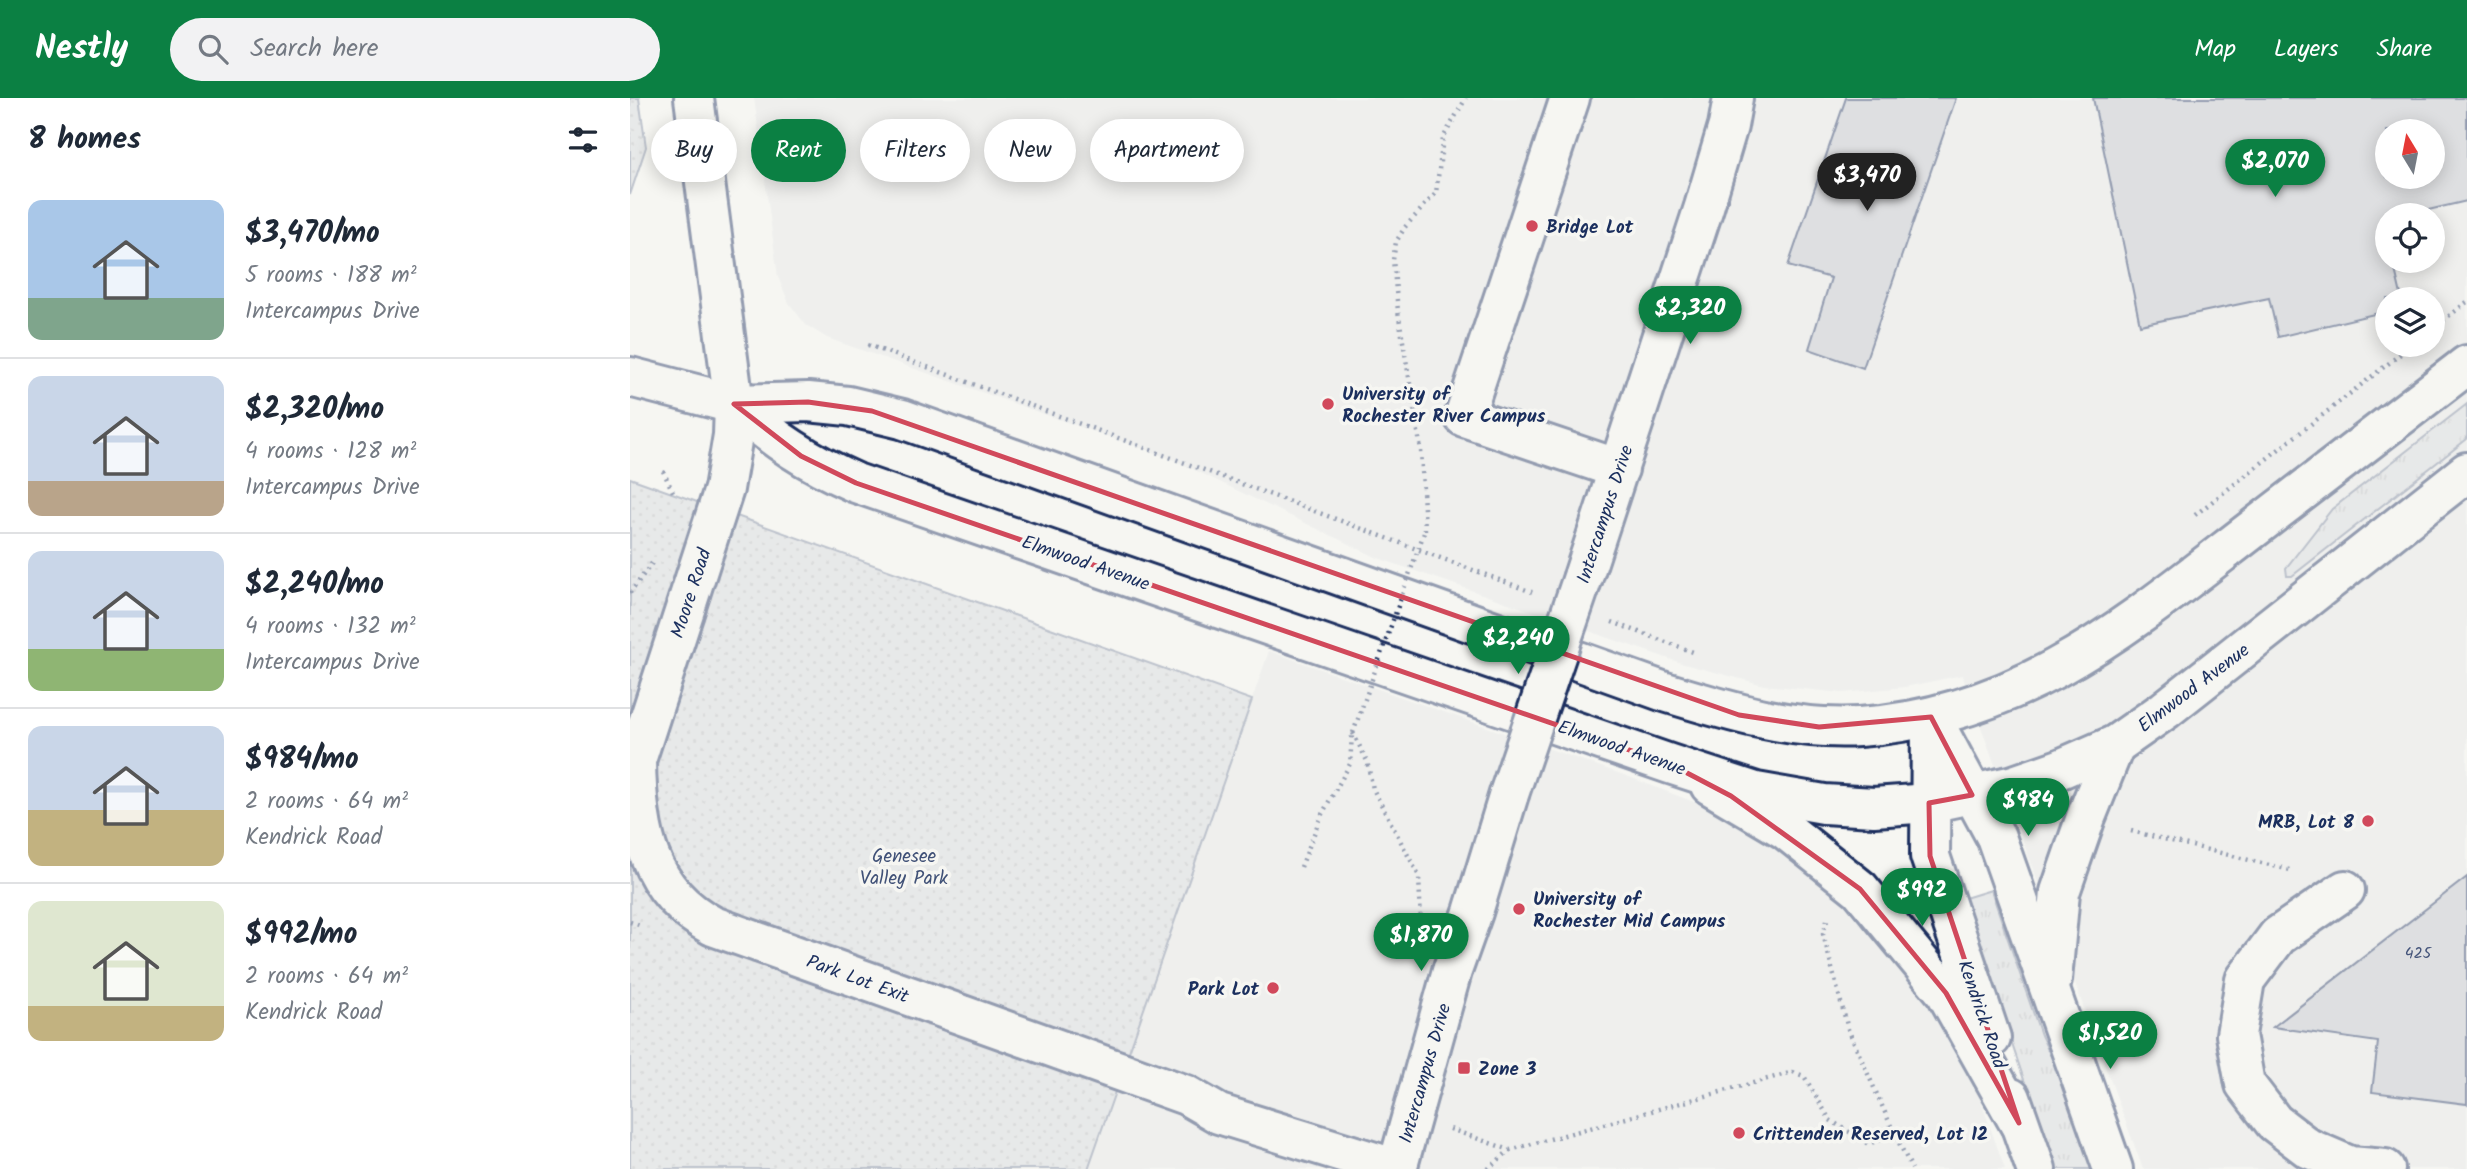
<!DOCTYPE html>
<meta charset="utf-8">
<style>
body{margin:0;font-family:Kalam,sans-serif;background:#f2f2f3;color:#1f2937;height:100vh;display:flex;flex-direction:column;font-size:26px;white-space:nowrap}
*{box-sizing:border-box;margin:0}
p{font-size:23px;color:#747a83}
.icon{flex:none;width:38px;height:38px;fill:none;stroke:currentColor;stroke-width:2;stroke-linecap:round;stroke-linejoin:round}
.map{position:relative;flex:1;overflow:hidden}
.sheet{display:flex;flex-direction:column;background:#fff;width:630px}
.sheet>*{flex:none}
.guide{position:absolute;left:21px;top:21px;width:665px;height:63px;display:flex;gap:14px}
.needle{width:46px;rotate:350deg}
.controls{position:absolute;left:1745px;top:21px;display:grid;gap:14px}
.controls a{display:grid;place-items:center;width:70px;height:70px;border-radius:50%;background:#fff;box-shadow:0 4px 18px #0003;font-size:35px}
.price{position:absolute;translate:-50% -60px;padding:0 16px;border-radius:24px;background:#0b8043;color:#fff;font-size:23px;line-height:46px;filter:drop-shadow(0 2px 4px #0008)}
.price::after{content:'';position:absolute;left:50%;top:42px;width:21px;height:16px;margin-left:-10px;background:inherit;clip-path:polygon(0 0,100% 0,50% 100%)}
.price.selected{background:#222;color:#fff}
ul{padding:0;list-style:none}
li{display:flex;align-items:center;gap:21px;height:175px;padding:0 28px}
li+li{border-top:2px solid #e0e1e3}
li span{display:grid;place-items:center;flex:none;width:196px;height:140px;border-radius:14px;color:#555}
li>.icon{margin-inline-start:auto}
span .icon{width:84px;height:84px;fill:#fffc;stroke-width:1}
li b{font-size:30px}
h2{display:flex;justify-content:space-between;align-items:center;height:84px;padding:0 28px;font-size:30px}
.chip{padding:0 24px;border-radius:32px;background:#fff;box-shadow:0 4px 18px #0003;font-size:24px;line-height:63px}
.chip.selected{background:#0b8043;color:#fff}
header{display:flex;align-items:center;gap:42px;box-sizing:border-box;height:98px;padding:0 35px;background:#0b8043;color:#fff}
header strong{font-size:33px}
nav{display:flex;gap:38px;margin-inline-start:auto;font-size:24px}
.search{width:490px;height:63px;background:#f2f2f3;display:flex;align-items:center;gap:18px;box-sizing:border-box;padding:0 24px;border-radius:38px;color:#747a83;font-size:26px}
main{display:flex;flex:1;min-height:0}
.map>svg:first-child{display:block}
.built{fill:#e6e7e7;fill-rule:evenodd}
.grass{fill:url(#grass-tufts);stroke:#78849e;stroke-width:2}
.park{fill:url(#park-dots);stroke:#78849e;stroke-width:2}
.building{fill:#c0c4cd;stroke:#1b2f5e;stroke-width:2;fill-rule:evenodd}
.lines{fill:none;stroke-linecap:round;stroke-linejoin:round}
.minor-casing{stroke:#1b2f5e;stroke-width:44}
.major-casing{stroke:#1b2f5e;stroke-width:44}
.path{stroke:#1b2f5e;stroke-width:4.5;stroke-dasharray:2 5;stroke-linecap:butt}
.minor{stroke:#f6f6f2;stroke-width:38}
.major{stroke:#f6f6f2;stroke-width:38}
.minor-bridge-casing{stroke:#1b2f5e;stroke-width:44;stroke-linecap:butt}
.path-bridge{stroke:#1b2f5e;stroke-width:4.5;stroke-dasharray:2 5;stroke-linecap:butt}
.minor-bridge{stroke:#f6f6f2;stroke-width:38}
.marked{fill:none;stroke:#d1495b;stroke-width:5;stroke-linejoin:round}
.poi-dot{fill:#d1495b;stroke:#f6f6f2;stroke-width:2.5}
.labels{text-anchor:middle;stroke-width:7;stroke-linejoin:round;paint-order:stroke}
.number-label{font-size:16px;fill:#44547a}
.poi-label{font-size:19px;font-weight:bold;fill:#1b2f5e;stroke:#f6f6f2;text-anchor:start}
.street-label{font-size:19px;fill:#1b2f5e;stroke:#f6f6f2}
.park-label{font-size:19px;fill:#405177;stroke:#f6f6f2}
</style>
<header>
<strong>Nestly</strong>
<div class="search"><svg class="icon" aria-label="search" viewBox="0 0 24 24"><circle cx="10" cy="10" r="6"/><path d="M15 15l6 6"/></svg>Search here</div>
<nav><a>Map</a><a>Layers</a><a>Share</a></nav>
</header>
<main>
<section class="sheet">
<h2>8 homes<svg class="icon" aria-label="filters" viewBox="0 0 24 24"><path d="M4 7h16M4 17h16"/><circle cx="9" cy="7" r="2"/><circle cx="15" cy="17" r="2"/></svg></h2>
<ul>
<li><span style="background:linear-gradient(#a9c7e8 70%,#7fa58c 0)"><svg class="icon" aria-label="home" viewBox="0 0 24 24"><path d="M3 11l9-7 9 7M6 9v11h12V9"/></svg></span><div><b>$3,470/mo</b><p>5 rooms · 188 m²</p><p>Intercampus Drive</p></div></li>
<li><span style="background:linear-gradient(#c9d6e8 75%,#b9a48a 0)"><svg class="icon" aria-label="home" viewBox="0 0 24 24"><path d="M3 11l9-7 9 7M6 9v11h12V9"/></svg></span><div><b>$2,320/mo</b><p>4 rooms · 128 m²</p><p>Intercampus Drive</p></div></li>
<li><span style="background:linear-gradient(#c9d6e8 70%,#8fb573 0)"><svg class="icon" aria-label="home" viewBox="0 0 24 24"><path d="M3 11l9-7 9 7M6 9v11h12V9"/></svg></span><div><b>$2,240/mo</b><p>4 rooms · 132 m²</p><p>Intercampus Drive</p></div></li>
<li><span style="background:linear-gradient(#c9d6e8 60%,#c2b280 0)"><svg class="icon" aria-label="home" viewBox="0 0 24 24"><path d="M3 11l9-7 9 7M6 9v11h12V9"/></svg></span><div><b>$984/mo</b><p>2 rooms · 64 m²</p><p>Kendrick Road</p></div></li>
<li><span style="background:linear-gradient(#dfe7d0 75%,#c2b280 0)"><svg class="icon" aria-label="home" viewBox="0 0 24 24"><path d="M3 11l9-7 9 7M6 9v11h12V9"/></svg></span><div><b>$992/mo</b><p>2 rooms · 64 m²</p><p>Kendrick Road</p></div></li>
</ul>
</section>
<div class="map">
<svg width="1837" height="1071" viewBox="0 0 1837 1071">
<defs>
<pattern id="grass-tufts" width="24" height="20" patternUnits="userSpaceOnUse" patternTransform="scale(1.75)"><rect width="24" height="20" fill="#d6d9dd"/><path d="M3 7l-1-3M5 7V3M7 7l1-3M15 17l-1-3M17 17v-4M19 17l1-3" fill="none" stroke="#b7bbc0"/></pattern>
<pattern id="park-dots" width="8" height="8" patternUnits="userSpaceOnUse" patternTransform="scale(1.75)"><rect width="8" height="8" fill="#d6d9dd"/><path d="M2 2h.1M6 6h.1" fill="none" stroke="#b7bbc0" stroke-width="1.8" stroke-linecap="round"/></pattern>
</defs>
<rect width="100%" height="100%" fill="#f6f6f2"/>
<filter id="ink" filterUnits="userSpaceOnUse"><feTurbulence type="fractalNoise" baseFrequency=".0143" numOctaves="2"/><feDisplacementMap in="SourceGraphic" scale="14" xChannelSelector="R" yChannelSelector="G"/><feConvolveMatrix kernelMatrix="1 2 1 2 8 2 1 2 1" color-interpolation-filters="sRGB"/></filter>
<g filter="url(#ink)">
<!-- built -->
<g class="built">
<path d="M 124,0 L 1837,0 L 1837,1071 L 1513,1071 L 1332,577 L 1275,589 L 1212,595 L 1134,587 L 1054,566 L 748,460 L 542,361 L 197,240 L 176,227 L 159,205 L 148,179 ZM 1757,33 L 1802,33 L 1802,79 L 1757,79 ZM 1757,117 L 1802,117 L 1802,163 L 1757,163 ZM 1757,201 L 1802,201 L 1802,247 L 1757,247 Z"/>
<polygon points="639,553 994,677 1087,713 1152,748 1217,799 1304,903 1343,981 1375,1071 458,1071"/>
</g>
<!-- grass -->
<g class="grass">
<polygon points="1837,306 1837,341 1662,478 1657,478 1656,470 1702,411"/>
<polygon points="1361,792 1411,937 1427,971 1464,1071 1424,1071 1348,845 1335,800"/>
</g>
<!-- park -->
<g class="park">
<polygon points="0,0 9,0 16,49 0,97"/>
<polygon points="0,380 622,602 458,1071 0,1071"/>
</g>
<!-- building -->
<g class="building">
<polygon points="1216,0 1326,0 1233,270 1179,251 1201,180 1158,168"/>
<path d="M 1463,0 L 1837,0 L 1837,103 L 1777,117 L 1757,117 L 1757,122 L 1754,122 L 1757,136 L 1757,163 L 1763,163 L 1772,201 L 1757,201 L 1757,213 L 1648,239 L 1639,200 L 1510,227 ZM 1757,33 L 1802,33 L 1802,79 L 1757,79 Z"/>
<polygon points="1837,779 1837,1006 1742,994 1748,944 1643,929"/>
</g>
<g class="lines">
<defs>
<g id="minor">
<polyline points="940,0 834,319 989,371"/>
<polyline points="953,479 1074,109 1098,28 1103,0"/>
<polyline points="1301,619 1366,739 1483,1071"/>
<polyline points="1301,622 1300,758 1361,940"/>
<path d="M 6,663 C 7,733 17,793 83,828 L 556,997 L 589,1016 L 767,1071"/>
<polyline points="0,681 94,391 103,337 104,306 64,0"/>
<polyline points="1080,687 1156,732 1230,791 1316,895 1389,1025"/>
<polyline points="1715,792 1648,838 1615,882 1606,937 1615,986 1644,1024 1678,1050 1720,1068 1755,1071"/>
<polyline points="1422,882 1430,794 1456,719 1485,647"/>
<polyline points="1381,1000 1406,1071"/>
<polyline points="767,1071 822,873 843,814 879,696"/>
</g>
<g id="major">
<path d="M 0,279 L 104,306 L 178,304 L 218,308 L 272,321 L 1032,593 C 1097,613 1161,633 1229,629 C 1393,618 1499,526 1623,431 C 1694,376 1766,322 1837,267"/>
<path d="M 104,306 C 145,342 176,363 226,385 L 1040,666 L 1126,694 L 1194,706 L 1244,709 L 1299,705 L 1384,687 L 1430,671 L 1485,647 L 1535,612 L 1837,374"/>
</g>
</defs>
<!-- minor casing -->
<use href="#minor" class="minor-casing"/>
<!-- major casing -->
<use href="#major" class="major-casing"/>
<!-- path -->
<g class="path">
<polyline points="1802,231 1837,204"/>
<polyline points="238,247 902,494"/>
<polyline points="33,373 45,398"/>
<polyline points="1565,417 1782,247"/>
<polyline points="795,432 791,352 768,213 763,162 766,144 775,129 806,95 813,40 836,0"/>
<polyline points="0,495 22,465"/>
<polyline points="982,524 1066,555"/>
<polyline points="723,635 737,663 743,691 789,778 791,825"/>
<polyline points="1501,733 1664,773"/>
<polyline points="671,769 691,718 720,666 722,637"/>
<polyline points="1197,822 1193,836 1218,931 1265,1037 1282,1071"/>
<polyline points="0,824 12,828"/>
<polyline points="820,1031 880,1052 1163,974 1174,978 1200,1022 1238,1046 1265,1037"/>
<polyline points="858,1071 880,1052"/>
</g>
<!-- minor -->
<use href="#minor" class="minor"/>
<!-- major -->
<use href="#major" class="major"/>
<defs>
<polyline id="minor-bridge" points="879,696 953,479"/>
</defs>
<!-- minor-bridge casing -->
<use href="#minor-bridge" class="minor-bridge-casing"/>
<!-- path-bridge -->
<polyline class="path-bridge" points="723,635 795,432"/>
<!-- minor-bridge -->
<use href="#minor-bridge" class="minor-bridge"/>
</g>
</g>
<!-- marked area -->
<path d="M0 0H1837V1071H0ZM 178,304 L 242,313 L 1109,617 L 1189,629 L 1301,619 L 1342,697 L 1299,705 L 1300,758 L 1389,1025 L 1316,895 L 1230,791 L 1101,698 L 1040,666 L 226,385 L 171,358 L 104,306 Z" fill="#f6f6f2" fill-opacity=".55" fill-rule="evenodd"/>
<path class="marked" d="M 178,304 L 242,313 L 1109,617 L 1189,629 L 1301,619 L 1342,697 L 1299,705 L 1300,758 L 1389,1025 L 1316,895 L 1230,791 L 1101,698 L 1040,666 L 226,385 L 171,358 L 104,306 Z"/>
<!-- markers -->
<g class="poi-dot">
<circle cx="902" cy="128" r="7"/>
<circle cx="698" cy="306" r="7"/>
<circle cx="1738" cy="723" r="7"/>
<circle cx="889" cy="811" r="7"/>
<circle cx="643" cy="890" r="7"/>
<rect x="827" y="963" width="14" height="14" rx="3.5"/>
<circle cx="1109" cy="1035" r="7"/>
</g>
<g class="labels">
<!-- number labels -->
<g class="number-label">
<text x="1788" y="860">425</text>
</g>
<!-- poi labels -->
<g class="poi-label">
<text x="916" y="135">Bridge Lot</text>
<text x="712" y="302">University of<tspan x="712" dy="22">Rochester River Campus</tspan></text>
<text x="1724" y="730" text-anchor="end">MRB, Lot 8</text>
<text x="903" y="807">University of<tspan x="903" dy="22">Rochester Mid Campus</tspan></text>
<text x="629" y="897" text-anchor="end">Park Lot</text>
<text x="848" y="977">Zone 3</text>
<text x="1123" y="1042">Crittenden Reserved, Lot 12</text>
</g>
<!-- street labels -->
<g class="street-label">
<text transform="translate(974 416) rotate(-72)" y="7">Intercampus Drive</text>
<text transform="translate(456 464) rotate(19)" y="7">Elmwood Avenue</text>
<text transform="translate(60 495) rotate(-72)" y="7">Moore Road</text>
<text transform="translate(1563 589) rotate(-37)" y="7">Elmwood Avenue</text>
<text transform="translate(992 649) rotate(19)" y="7">Elmwood Avenue</text>
<text transform="translate(228 880) rotate(20)" y="7">Park Lot Exit</text>
<text transform="translate(1353 916) rotate(71)" y="7">Kendrick Road</text>
<text transform="translate(794 975) rotate(-74)" y="7">Intercampus Drive</text>
</g>
<!-- park labels -->
<g class="park-label">
<text x="274" y="764">Genesee<tspan x="274" dy="22">Valley Park</tspan></text>
</g>
</g>
</svg>
<div class="controls">
<a><svg class="needle" viewBox="-14 -14 28 28"><path d="M0-13l5 13h-10z" fill="#e53935"/><path d="M0 13l5-13h-10z" fill="#747a83"/></svg></a>
<a><svg class="icon" aria-label="locate" viewBox="0 0 24 24"><circle cx="12" cy="12" r="6"/><path d="M12 2v4M12 18v4M2 12h4M18 12h4"/></svg></a>
<a><svg class="icon" aria-label="layers" viewBox="0 0 24 24"><path d="M12 4l9 5-9 5-9-5zM3 14l9 5 9-5"/></svg></a>
</div>
<b class="price" style="left:1645px;top:101px">$2,070</b>
<b class="price selected" style="left:1237px;top:115px">$3,470</b>
<b class="price" style="left:1060px;top:248px">$2,320</b>
<b class="price" style="left:888px;top:578px">$2,240</b>
<b class="price" style="left:1398px;top:740px">$984</b>
<b class="price" style="left:1292px;top:830px">$992</b>
<b class="price" style="left:791px;top:875px">$1,870</b>
<b class="price" style="left:1480px;top:973px">$1,520</b>
<div class="guide">
<a class="chip">Buy</a>
<a class="chip selected">Rent</a>
<a class="chip">Filters</a>
<a class="chip">New</a>
<a class="chip">Apartment</a>
</div>
</div>
</main>
